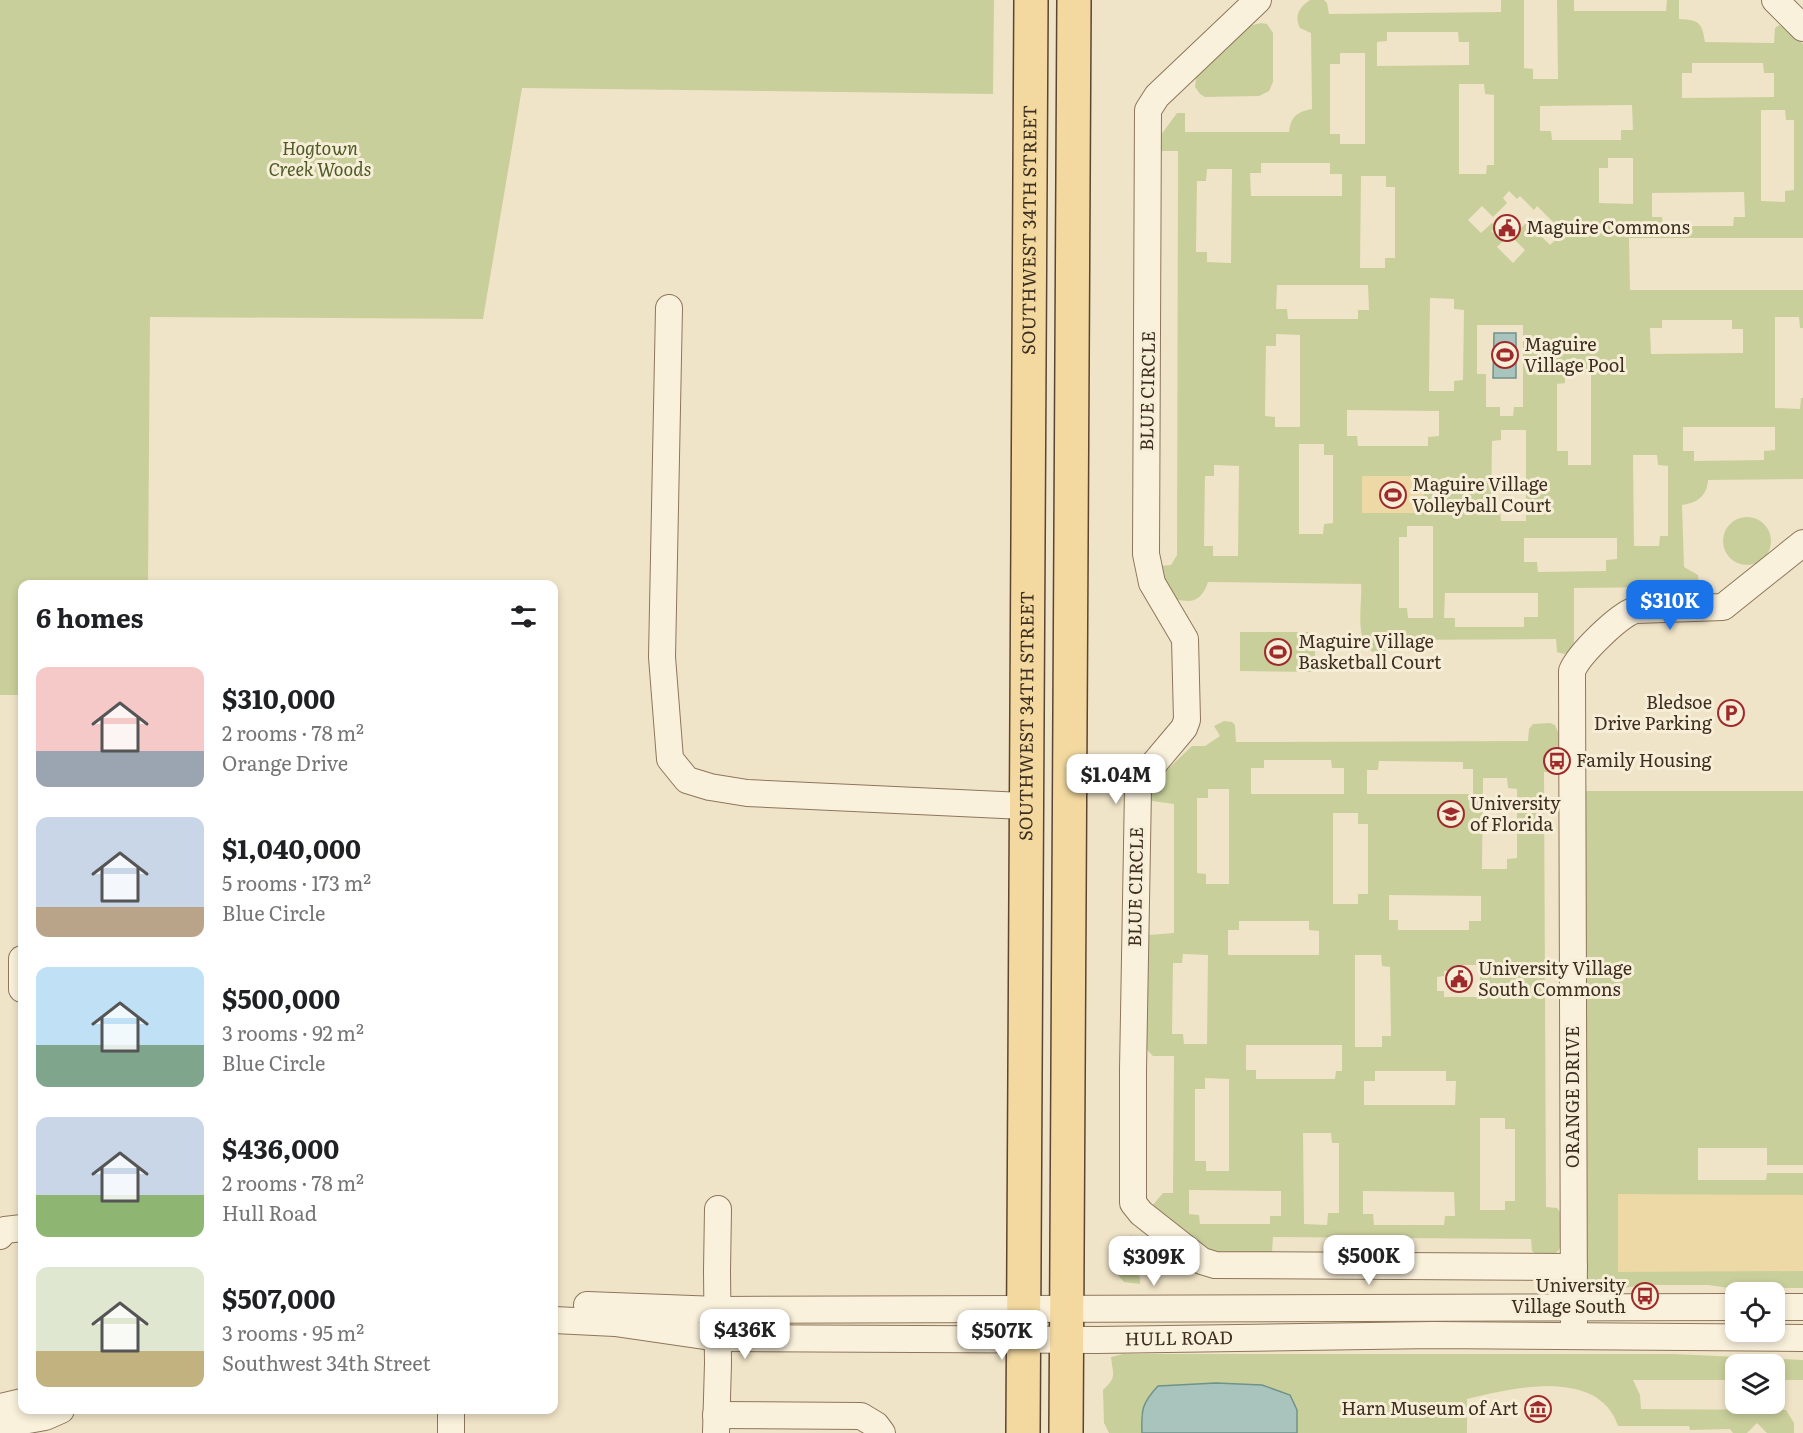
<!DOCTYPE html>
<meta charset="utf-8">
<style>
body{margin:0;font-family:Literata,serif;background:#f6f6f6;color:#202124;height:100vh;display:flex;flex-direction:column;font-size:22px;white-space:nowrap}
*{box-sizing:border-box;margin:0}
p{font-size:20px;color:#757577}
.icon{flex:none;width:33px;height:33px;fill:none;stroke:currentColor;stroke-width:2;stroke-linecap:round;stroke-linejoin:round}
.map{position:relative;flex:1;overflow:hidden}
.side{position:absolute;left:18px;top:580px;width:540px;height:834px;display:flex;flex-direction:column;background:#fff;border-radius:12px;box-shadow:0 3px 9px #0003}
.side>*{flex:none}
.buttons{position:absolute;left:1725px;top:1282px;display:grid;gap:12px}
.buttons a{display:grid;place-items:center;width:60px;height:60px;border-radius:12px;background:#fff;box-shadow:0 3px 9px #0003;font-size:30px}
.price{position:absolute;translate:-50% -51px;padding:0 14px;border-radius:12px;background:#fff;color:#222;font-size:20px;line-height:39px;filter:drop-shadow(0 2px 3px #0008)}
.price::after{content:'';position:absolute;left:50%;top:36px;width:18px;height:14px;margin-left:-9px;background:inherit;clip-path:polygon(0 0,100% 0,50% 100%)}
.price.active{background:#1a73e8;color:#fff}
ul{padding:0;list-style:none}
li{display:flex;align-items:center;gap:18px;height:150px;padding:0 18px}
li span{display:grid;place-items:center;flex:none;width:168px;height:120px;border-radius:12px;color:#555}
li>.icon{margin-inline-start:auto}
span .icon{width:72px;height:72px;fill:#fffc;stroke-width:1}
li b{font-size:26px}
h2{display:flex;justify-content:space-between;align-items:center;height:72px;padding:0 18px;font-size:26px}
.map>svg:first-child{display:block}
.green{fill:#c9cf9b;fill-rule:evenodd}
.sand{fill:#ecd9a5}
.water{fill:#a9c4bc;stroke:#6f938a;stroke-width:1.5}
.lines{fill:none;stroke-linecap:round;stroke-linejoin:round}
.minor-casing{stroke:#8d765c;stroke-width:28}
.major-casing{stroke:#5b4430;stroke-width:36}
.minor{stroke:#faf1dc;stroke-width:26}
.major{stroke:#f3d9a0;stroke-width:33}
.labels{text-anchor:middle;stroke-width:6;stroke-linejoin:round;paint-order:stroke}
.park-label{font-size:18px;font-style:italic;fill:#4d5a26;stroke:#f7eed8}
.poi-label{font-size:18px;fill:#3d2e20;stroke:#f7eed8;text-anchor:start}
.street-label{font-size:18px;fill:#3d2e20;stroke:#f7eed8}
</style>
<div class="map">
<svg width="1803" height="1433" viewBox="0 0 1803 1433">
<rect width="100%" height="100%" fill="#f0e4c8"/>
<!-- green -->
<g class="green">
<polygon points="0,0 994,0 993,94 522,88 483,319 150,317 148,585 22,585 22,695 0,695"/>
<path d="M 1310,0 L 1324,0 L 1327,3 L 1329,14 L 1501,12 L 1501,0 L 1524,0 L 1524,68 L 1533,69 L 1533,79 L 1558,79 L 1557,0 L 1574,0 L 1574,11 L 1666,11 L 1667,0 L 1679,0 L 1679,19 C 1699,20 1702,22 1705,42 L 1774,43 L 1775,28 L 1779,25 L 1789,30 L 1803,44 L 1803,238 L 1629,238 L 1630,290 L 1803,290 L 1803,328 L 1800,328 L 1799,317 L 1775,317 L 1775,408 L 1800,409 L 1801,398 L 1803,398 L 1803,479 L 1708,480 C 1707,496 1697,503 1682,505 L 1684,567 L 1698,575 L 1699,585 L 1692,595 L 1675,598 L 1671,594 L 1670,587 L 1574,588 L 1574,645 L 1572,650 L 1564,654 L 1557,652 L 1556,639 L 1392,640 L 1390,650 L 1381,655 C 1351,649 1363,606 1361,584 L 1208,582 C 1202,600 1193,604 1175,599 L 1157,572 L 1160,566 L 1171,565 L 1177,555 L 1178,151 L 1160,151 L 1155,143 L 1177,113 L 1185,113 L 1185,132 L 1289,132 C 1291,116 1297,112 1312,109 L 1311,33 L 1300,28 C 1294,16 1299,7 1310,0 ZM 1387,32 L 1458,32 L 1459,42 L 1469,42 L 1469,65 L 1377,66 L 1377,42 L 1387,41 ZM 1340,53 L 1365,53 L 1365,144 L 1340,144 L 1340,134 L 1330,134 L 1330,64 L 1340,64 ZM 1692,63 L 1763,63 L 1764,73 L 1774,73 L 1774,97 L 1682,98 L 1682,73 L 1692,73 ZM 1459,84 L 1484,84 L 1485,94 L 1494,95 L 1494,165 L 1487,165 L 1486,174 L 1459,174 ZM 1540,106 L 1632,105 L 1633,130 L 1621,130 L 1621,140 L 1552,140 L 1551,131 L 1540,131 ZM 1761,110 L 1785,110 L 1786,120 L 1794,120 L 1794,190 L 1785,191 L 1785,202 L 1761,201 ZM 1608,158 L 1633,158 L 1633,204 L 1599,203 L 1599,168 L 1608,168 ZM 1261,163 L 1330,163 L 1330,174 L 1342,174 L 1342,196 L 1251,196 L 1250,173 L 1261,173 ZM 1207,169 L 1232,169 L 1231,263 L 1207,262 L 1207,252 L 1196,252 L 1197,181 L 1206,181 ZM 1361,176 L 1386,176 L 1386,187 L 1395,187 L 1395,258 L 1385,258 L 1385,268 L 1360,268 ZM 1509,191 L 1517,199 L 1520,196 L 1534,210 L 1537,206 L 1563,232 L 1550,245 L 1527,222 L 1512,237 L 1525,250 L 1513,263 L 1497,247 L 1507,237 L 1504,234 L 1499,238 L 1491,231 L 1496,226 L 1492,223 L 1481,233 L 1468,220 L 1482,206 L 1493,217 L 1507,203 L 1503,198 ZM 1652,193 L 1744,192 L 1745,217 L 1734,217 L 1733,226 L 1663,226 L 1662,217 L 1652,217 ZM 1277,285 L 1368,285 L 1369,310 L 1358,310 L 1358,319 L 1288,319 L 1287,309 L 1276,309 ZM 1430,298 L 1454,299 L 1454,309 L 1464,310 L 1463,380 L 1454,381 L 1454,391 L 1429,391 ZM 1662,320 L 1732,320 L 1732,329 L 1743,329 L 1743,353 L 1651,354 L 1650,328 L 1662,328 ZM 1477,325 L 1523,325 L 1523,407 L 1514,407 L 1513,416 L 1500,416 L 1500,407 L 1486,407 L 1486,374 L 1477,374 ZM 1276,334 L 1300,335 L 1300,427 L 1275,427 L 1275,417 L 1265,416 L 1266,346 L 1276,346 ZM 1565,373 L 1591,373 L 1591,465 L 1568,465 L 1568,451 L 1557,451 L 1557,384 L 1565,383 ZM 1347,410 L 1439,411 L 1439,436 L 1428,437 L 1428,446 L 1358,446 L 1357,436 L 1347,436 ZM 1683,427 L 1775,427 L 1775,450 L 1764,451 L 1764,460 L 1694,461 L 1694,451 L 1683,451 ZM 1501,430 L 1526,430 L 1526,521 L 1501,521 L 1500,512 L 1491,512 L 1492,441 L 1501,440 ZM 1299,444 L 1324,444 L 1324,455 L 1333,455 L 1333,523 L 1324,524 L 1323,534 L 1299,534 ZM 1633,455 L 1657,455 L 1658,465 L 1668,466 L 1668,536 L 1660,536 L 1659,546 L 1634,546 ZM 1214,465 L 1239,466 L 1238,556 L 1213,556 L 1213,546 L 1204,546 L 1205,476 L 1214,476 ZM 1407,526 L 1433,526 L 1433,618 L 1408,618 L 1407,608 L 1399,608 L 1399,537 L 1407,537 ZM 1524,538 L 1617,538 L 1617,559 L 1606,560 L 1606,571 L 1538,572 L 1537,562 L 1524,562 ZM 1445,593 L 1538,593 L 1538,617 L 1524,617 L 1524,627 L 1455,627 L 1455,618 L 1444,618 Z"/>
<polygon points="1261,23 1267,24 1273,33 1273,82 1269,91 1259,96 1205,97 1200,94 1195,87 1196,78 1245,27"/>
<circle cx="1747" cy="541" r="24"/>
<polygon points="1240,632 1315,632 1315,672 1240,671"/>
<path d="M 1224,721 L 1232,722 L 1235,725 L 1236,742 L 1528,741 L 1529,729 L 1533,724 L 1550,723 L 1555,725 L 1558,732 L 1559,766 L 1553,772 L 1544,772 L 1546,1207 L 1557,1208 L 1562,1215 C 1562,1229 1567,1256 1546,1256 C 1540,1256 1536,1255 1532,1251 L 1531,1239 L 1273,1237 L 1272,1252 L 1270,1254 L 1217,1257 L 1151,1207 L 1163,1193 L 1173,1193 L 1174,1056 L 1153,1056 L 1144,1047 L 1148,935 L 1174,933 L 1174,804 L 1152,801 L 1149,797 L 1150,786 L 1192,746 L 1205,746 L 1220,736 L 1214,726 ZM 1264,760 L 1331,760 L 1332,768 L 1344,768 L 1344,794 L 1251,794 L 1251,768 L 1264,768 ZM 1379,761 L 1463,762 L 1463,769 L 1473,769 L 1473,794 L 1367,794 L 1367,770 L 1378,770 ZM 1483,778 L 1507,778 L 1508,788 L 1517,789 L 1517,858 L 1507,859 L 1507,869 L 1482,869 ZM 1208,789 L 1229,789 L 1229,884 L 1206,884 L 1206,874 L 1197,873 L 1197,798 L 1208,798 ZM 1333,813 L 1358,813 L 1358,824 L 1368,824 L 1368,894 L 1358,894 L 1358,904 L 1333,904 ZM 1389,895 L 1481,896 L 1481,921 L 1469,921 L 1469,930 L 1398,930 L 1398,920 L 1389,920 ZM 1239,921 L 1309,921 L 1309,930 L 1319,931 L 1319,955 L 1228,955 L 1228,930 L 1239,930 ZM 1183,954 L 1208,955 L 1207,1044 L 1184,1044 L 1183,1034 L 1172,1034 L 1173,963 L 1182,963 ZM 1355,955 L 1381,955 L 1382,966 L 1390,967 L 1391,1036 L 1382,1036 L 1382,1047 L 1355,1047 ZM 1455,965 L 1480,965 L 1480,997 L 1444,997 L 1444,991 L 1437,991 L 1437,977 L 1444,976 L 1444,971 L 1455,971 ZM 1246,1045 L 1342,1045 L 1342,1071 L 1336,1071 L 1335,1079 L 1256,1079 L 1256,1070 L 1246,1070 ZM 1375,1071 L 1446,1071 L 1446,1081 L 1456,1081 L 1455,1105 L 1364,1105 L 1364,1081 L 1375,1081 ZM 1205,1078 L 1229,1079 L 1229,1171 L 1206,1171 L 1206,1161 L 1195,1161 L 1195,1089 L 1205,1089 ZM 1480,1118 L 1505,1118 L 1505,1129 L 1515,1129 L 1515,1201 L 1505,1201 L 1505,1210 L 1480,1210 ZM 1303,1133 L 1331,1133 L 1332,1143 L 1339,1143 L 1339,1213 L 1328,1213 L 1327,1225 L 1304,1224 ZM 1189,1190 L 1281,1191 L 1281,1216 L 1270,1216 L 1270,1224 L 1200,1224 L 1199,1215 L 1189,1214 ZM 1363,1191 L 1454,1192 L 1455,1216 L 1445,1216 L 1444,1225 L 1374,1225 L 1373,1214 L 1363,1214 Z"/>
<polygon points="1583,791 1803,791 1803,1165 1767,1165 1767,1148 1698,1148 1698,1180 1766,1180 1767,1173 1803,1173 1803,1288 1729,1288 1708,1285 1643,1285 1618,1289 1591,1289 1586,1278"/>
<polygon points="1131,1235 1141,1245 1123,1262 1140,1277 1140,1284 1124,1282 1110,1266 1110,1255"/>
<path d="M 1123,1354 L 1674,1354 L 1803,1360 L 1803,1380 L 1775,1380 L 1774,1365 L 1736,1365 L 1735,1380 L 1633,1380 L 1640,1395 L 1641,1409 L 1786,1410 L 1794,1423 L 1794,1433 L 1767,1433 L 1757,1423 L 1747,1433 L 1733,1433 L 1730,1429 L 1690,1430 L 1689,1426 L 1618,1426 C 1599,1367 1511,1388 1467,1399 L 1467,1433 L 1297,1433 L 1297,1410 L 1141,1414 L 1142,1433 L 1109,1433 L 1104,1423 L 1103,1390 C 1117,1377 1113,1375 1111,1357 Z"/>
</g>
<!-- sand -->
<g class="sand">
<polygon points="1362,476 1424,476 1423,513 1362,513"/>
<polygon points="1618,1194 1803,1195 1803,1271 1618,1272"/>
</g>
<!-- water -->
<g class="water">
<polygon points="1494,333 1516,333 1516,378 1493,378"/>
<path d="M 1216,1383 L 1262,1385 L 1290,1395 L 1297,1410 L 1297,1433 L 1142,1433 C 1141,1410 1142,1403 1158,1386 Z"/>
</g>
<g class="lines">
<defs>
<g id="minor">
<polyline points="1258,0 1157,96 1148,110 1146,554 1152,583 1185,639 1187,720 1184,728 1142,778 1138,789 1133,1070 1133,1203 1141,1213 1202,1261 1215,1265 1574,1267"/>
<polyline points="1775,0 1803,28"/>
<polyline points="669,308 662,657 670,759 687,780 710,787 747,793 1025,806"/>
<polyline points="22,959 22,989"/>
<polyline points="0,1236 5,1230 22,1228"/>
<polyline points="587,1305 718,1310 1736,1307"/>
<polyline points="1774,1307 1803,1307"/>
<path id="s1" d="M 554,1320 L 615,1323 L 718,1338 L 1097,1340 L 1433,1335 L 1803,1338"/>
<path d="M 1574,1324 L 1572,671 C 1579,654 1618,616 1635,610 L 1723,607 L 1803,543"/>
<polyline points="0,1407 22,1402"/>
<polyline points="716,1415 861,1416 876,1425 882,1433"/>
<polyline points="0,1425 45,1417 61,1410"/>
<polyline points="451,1433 451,1410"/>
<polyline points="716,1433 718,1363 717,1271 718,1209"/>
</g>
<g id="major">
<path id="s2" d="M 1023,1433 L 1031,0"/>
<polyline points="1066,1433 1074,0"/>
</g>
</defs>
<!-- minor casing -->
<use href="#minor" class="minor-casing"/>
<!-- major casing -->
<use href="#major" class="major-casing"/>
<!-- minor -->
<use href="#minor" class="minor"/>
<!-- major -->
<use href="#major" class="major"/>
</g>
<!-- icons -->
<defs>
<symbol id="civic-ring" viewBox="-11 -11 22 22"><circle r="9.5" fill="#f7eed8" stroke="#9e2a2b" stroke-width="1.5"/><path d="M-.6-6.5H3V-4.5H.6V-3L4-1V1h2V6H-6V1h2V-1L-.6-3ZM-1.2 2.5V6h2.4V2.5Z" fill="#9e2a2b"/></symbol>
<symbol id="stadium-ring" viewBox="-11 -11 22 22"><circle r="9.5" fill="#f7eed8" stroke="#9e2a2b" stroke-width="1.5"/><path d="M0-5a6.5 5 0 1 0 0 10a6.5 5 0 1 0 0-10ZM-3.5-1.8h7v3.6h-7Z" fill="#9e2a2b"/></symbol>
<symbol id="parking-ring" viewBox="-11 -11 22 22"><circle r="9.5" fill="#f7eed8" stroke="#9e2a2b" stroke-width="1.5"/><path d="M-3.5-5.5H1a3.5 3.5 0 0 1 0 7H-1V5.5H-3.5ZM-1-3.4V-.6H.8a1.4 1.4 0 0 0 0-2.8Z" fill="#9e2a2b"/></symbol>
<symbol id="bus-ring" viewBox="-11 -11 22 22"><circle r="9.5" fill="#f7eed8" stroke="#9e2a2b" stroke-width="1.5"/><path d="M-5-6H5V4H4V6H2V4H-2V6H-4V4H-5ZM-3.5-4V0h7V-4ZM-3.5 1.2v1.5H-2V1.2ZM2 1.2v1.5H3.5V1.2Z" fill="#9e2a2b"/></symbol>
<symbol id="university-ring" viewBox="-11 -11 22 22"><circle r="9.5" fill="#f7eed8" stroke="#9e2a2b" stroke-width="1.5"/><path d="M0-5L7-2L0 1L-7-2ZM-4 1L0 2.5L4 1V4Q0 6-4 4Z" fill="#9e2a2b"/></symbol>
<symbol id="museum-ring" viewBox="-11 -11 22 22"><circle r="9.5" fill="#f7eed8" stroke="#9e2a2b" stroke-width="1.5"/><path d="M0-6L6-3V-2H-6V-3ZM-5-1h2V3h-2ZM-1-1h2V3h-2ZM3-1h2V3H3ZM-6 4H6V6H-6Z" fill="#9e2a2b"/></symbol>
</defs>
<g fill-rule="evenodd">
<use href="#civic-ring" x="1492" y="213" width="30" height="30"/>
<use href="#stadium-ring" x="1490" y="340" width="30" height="30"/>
<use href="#stadium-ring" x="1378" y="480" width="30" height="30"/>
<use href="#stadium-ring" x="1263" y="637" width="30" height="30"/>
<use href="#parking-ring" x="1716" y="698" width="30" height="30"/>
<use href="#bus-ring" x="1542" y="746" width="30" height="30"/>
<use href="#university-ring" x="1436" y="799" width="30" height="30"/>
<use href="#civic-ring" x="1444" y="964" width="30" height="30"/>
<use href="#bus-ring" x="1630" y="1281" width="30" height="30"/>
<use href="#museum-ring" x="1523" y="1394" width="30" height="30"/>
</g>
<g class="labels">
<!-- park labels -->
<g class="park-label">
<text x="320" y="155">Hogtown<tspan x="320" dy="21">Creek Woods</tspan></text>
</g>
<!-- poi labels -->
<g class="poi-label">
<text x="1526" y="234">Maguire Commons</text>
<text x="1524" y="351">Maguire<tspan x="1524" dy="21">Village Pool</tspan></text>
<text x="1412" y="491">Maguire Village<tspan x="1412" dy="21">Volleyball Court</tspan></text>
<text x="1298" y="648">Maguire Village<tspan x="1298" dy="21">Basketball Court</tspan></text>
<text x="1712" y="709" text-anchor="end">Bledsoe<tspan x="1712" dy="21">Drive Parking</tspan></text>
<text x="1576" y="767">Family Housing</text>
<text x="1470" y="810">University<tspan x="1470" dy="21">of Florida</tspan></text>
<text x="1478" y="975">University Village<tspan x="1478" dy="21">South Commons</tspan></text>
<text x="1626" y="1292" text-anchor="end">University<tspan x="1626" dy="21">Village South</tspan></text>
<text x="1518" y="1415" text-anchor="end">Harn Museum of Art</text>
</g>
<!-- street labels -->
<g class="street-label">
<text dy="6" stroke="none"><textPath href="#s2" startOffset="1203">SOUTHWEST 34TH STREET</textPath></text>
<text transform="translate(1148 391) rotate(-89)" y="6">BLUE CIRCLE</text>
<text dy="6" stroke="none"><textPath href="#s2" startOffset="717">SOUTHWEST 34TH STREET</textPath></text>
<text transform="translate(1136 887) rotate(-89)" y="6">BLUE CIRCLE</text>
<text transform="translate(1573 1097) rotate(-90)" y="6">ORANGE DRIVE</text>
<text dy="6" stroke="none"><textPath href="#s1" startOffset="626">HULL ROAD</textPath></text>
</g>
</g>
</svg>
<div class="buttons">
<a><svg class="icon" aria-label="locate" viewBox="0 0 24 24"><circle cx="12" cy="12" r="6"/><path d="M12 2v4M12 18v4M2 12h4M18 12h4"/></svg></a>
<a><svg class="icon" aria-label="layers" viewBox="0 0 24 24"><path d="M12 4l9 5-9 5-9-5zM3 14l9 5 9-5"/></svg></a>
</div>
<b class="price active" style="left:1670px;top:631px">$310K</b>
<b class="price" style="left:1116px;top:805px">$1.04M</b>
<b class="price" style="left:1369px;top:1286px">$500K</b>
<b class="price" style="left:1154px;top:1287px">$309K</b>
<b class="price" style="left:745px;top:1360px">$436K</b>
<b class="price" style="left:1002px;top:1361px">$507K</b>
<section class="side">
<h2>6 homes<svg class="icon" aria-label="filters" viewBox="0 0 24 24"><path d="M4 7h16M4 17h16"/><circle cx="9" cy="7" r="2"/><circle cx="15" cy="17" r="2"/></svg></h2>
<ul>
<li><span style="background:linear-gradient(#f6c9c9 70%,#9aa5b1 0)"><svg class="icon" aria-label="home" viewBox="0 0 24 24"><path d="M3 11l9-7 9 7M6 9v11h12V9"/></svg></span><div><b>$310,000</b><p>2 rooms · 78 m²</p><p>Orange Drive</p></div></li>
<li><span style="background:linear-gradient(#c9d6e8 75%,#b9a48a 0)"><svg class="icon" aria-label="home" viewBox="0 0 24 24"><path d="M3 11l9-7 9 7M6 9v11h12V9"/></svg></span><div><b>$1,040,000</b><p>5 rooms · 173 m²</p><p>Blue Circle</p></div></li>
<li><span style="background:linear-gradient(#bfe0f5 65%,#7fa58c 0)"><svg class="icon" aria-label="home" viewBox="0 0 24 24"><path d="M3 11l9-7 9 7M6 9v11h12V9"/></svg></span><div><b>$500,000</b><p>3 rooms · 92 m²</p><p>Blue Circle</p></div></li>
<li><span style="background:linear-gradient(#c9d6e8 65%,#8fb573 0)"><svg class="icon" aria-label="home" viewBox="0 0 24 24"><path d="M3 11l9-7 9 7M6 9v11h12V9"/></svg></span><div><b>$436,000</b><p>2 rooms · 78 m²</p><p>Hull Road</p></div></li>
<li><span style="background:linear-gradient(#dfe7d0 70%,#c2b280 0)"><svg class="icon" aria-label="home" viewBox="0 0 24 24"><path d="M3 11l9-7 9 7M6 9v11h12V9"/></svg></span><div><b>$507,000</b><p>3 rooms · 95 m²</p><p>Southwest 34th Street</p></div></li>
</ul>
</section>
</div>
